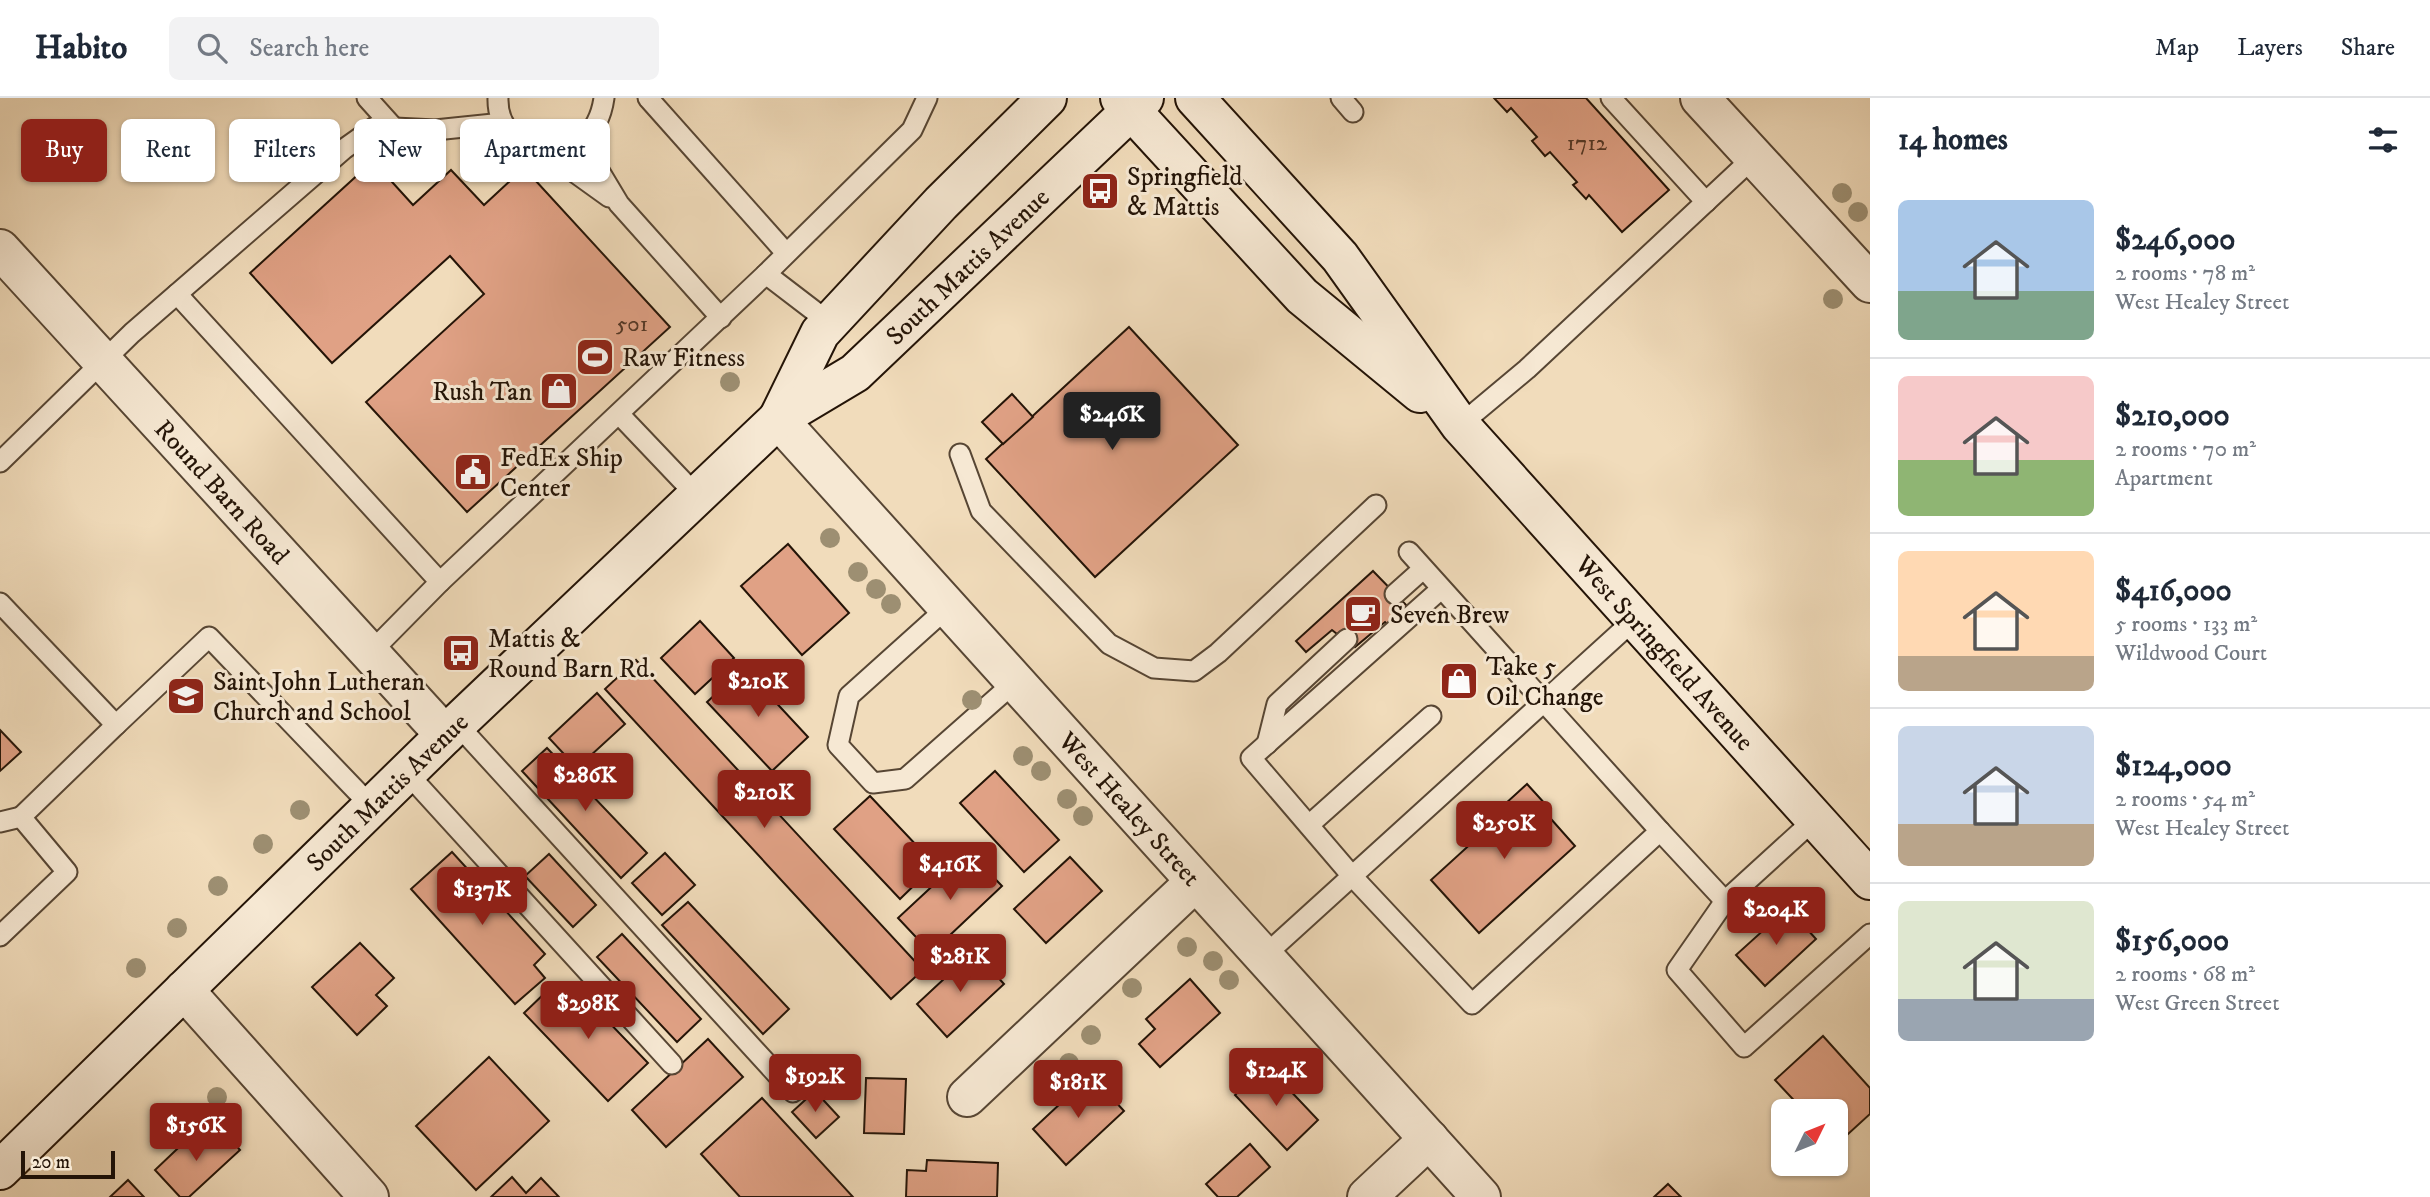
<!DOCTYPE html>
<meta charset="utf-8">
<style>
body{margin:0;font-family:"IM FELL DW Pica",serif;background:#f2f2f3;color:#1f2937;height:100vh;display:flex;flex-direction:column;font-size:26px;white-space:nowrap}
*{box-sizing:border-box;margin:0}
p{font-size:23px;color:#747a83}
.icon{flex:none;width:38px;height:38px;fill:none;stroke:currentColor;stroke-width:2;stroke-linecap:round;stroke-linejoin:round}
.map{position:relative;flex:1;overflow:hidden}
.details{display:flex;flex-direction:column;background:#fff;width:560px}
.details>*{flex:none}
.banner{position:absolute;left:21px;top:21px;width:665px;height:63px;display:flex;gap:14px}
.needle{width:46px;rotate:47deg}
.fabs{position:absolute;left:1771px;top:1001px;display:grid;gap:14px}
.fabs a{display:grid;place-items:center;width:77px;height:77px;border-radius:10px;background:#fff;box-shadow:0 2px 5px #0004;font-size:35px}
.scale{position:absolute;left:21px;bottom:18px;width:94px;box-sizing:border-box;padding-left:7px;border:4px solid #241407;border-top:0;font-size:19px;line-height:24px;white-space:nowrap;color:#241407;-webkit-text-stroke:5px #f6e8d3;paint-order:stroke}
.price{position:absolute;translate:-50% -60px;padding:0 16px;border-radius:7px;background:#8f2418;color:#fff;font-size:23px;line-height:46px;filter:drop-shadow(0 2px 4px #0008)}
.price::after{content:'';position:absolute;left:50%;top:42px;width:21px;height:16px;margin-left:-10px;background:inherit;clip-path:polygon(0 0,100% 0,50% 100%)}
.price.selected{background:#222;color:#fff}
ul{padding:0;list-style:none}
li{display:flex;align-items:center;gap:21px;height:175px;padding:0 28px}
li+li{border-top:2px solid #e0e1e3}
li span{display:grid;place-items:center;flex:none;width:196px;height:140px;border-radius:10px;color:#555}
li>.icon{margin-inline-start:auto}
span .icon{width:84px;height:84px;fill:#fffc;stroke-width:1}
li b{font-size:30px}
h2{display:flex;justify-content:space-between;align-items:center;height:84px;padding:0 28px;font-size:30px}
.tag{padding:0 24px;border-radius:10px;background:#fff;box-shadow:0 2px 5px #0004;font-size:24px;line-height:63px}
.tag.selected{background:#8f2418;color:#fff}
header{display:flex;align-items:center;gap:42px;box-sizing:border-box;height:98px;padding:0 35px;background:#fff;border-bottom:2px solid #e0e1e3}
header strong{font-size:33px}
nav{display:flex;gap:38px;margin-inline-start:auto;font-size:24px}
.search{width:490px;height:63px;background:#f2f2f3;display:flex;align-items:center;gap:18px;box-sizing:border-box;padding:0 24px;border-radius:10px;color:#747a83;font-size:26px}
main{display:flex;flex:1;min-height:0}
.map>svg:first-child{display:block}
.building{fill:#e0a185;stroke:#241407;stroke-width:2}
.lines{fill:none;stroke-linecap:round;stroke-linejoin:round}
.lane-casing{stroke:#574634;stroke-width:23}
.street-casing{stroke:#574634;stroke-width:42}
.secondary-casing{stroke:#241407;stroke-width:42}
.lane{stroke:#f6e8d3;stroke-width:19}
.street{stroke:#f6e8d3;stroke-width:38}
.secondary{stroke:#f6e8d3;stroke-width:38}
.tree{fill:#9d8f72}
.labels{text-anchor:middle;stroke-width:6;stroke-linejoin:round;paint-order:stroke}
.number-label{font-size:23px;fill:#533726}
.poi-label{font-size:26px;fill:#241407;stroke:#f6e8d3;text-anchor:start}
.street-label{font-size:26px;fill:#241407;stroke:#f6e8d3}
</style>
<header>
<strong>Habito</strong>
<div class="search"><svg class="icon" aria-label="search" viewBox="0 0 24 24"><circle cx="10" cy="10" r="6"/><path d="M15 15l6 6"/></svg>Search here</div>
<nav><a>Map</a><a>Layers</a><a>Share</a></nav>
</header>
<main>
<div class="map">
<svg width="1870" height="1099" viewBox="0 0 1870 1099">
<rect width="100%" height="100%" fill="#f1dcbb"/>
<filter id="stains"><feTurbulence type="fractalNoise" baseFrequency=".00286" numOctaves="4"/><feColorMatrix values="0 0 0 0 .2 0 0 0 0 .09 0 0 0 0 .02 0 0 0 .5 -.17"/></filter>
<radialGradient id="worn" r=".72"><stop offset=".6" stop-color="#630" stop-opacity="0"/><stop offset="1" stop-color="#630" stop-opacity=".3"/></radialGradient>
<!-- building -->
<g class="building">
<polygon points="1494,0 1586,0 1669,92 1622,134 1589,97 1586,101 1573,87 1577,84 1550,54 1545,58 1532,43 1537,39 1511,10 1507,14"/>
<polygon points="373,63 413,107 451,72 484,107 524,70 670,229 467,414 366,304 484,196 450,158 332,265 250,175"/>
<polygon points="1129,229 1238,347 1095,479 986,361"/>
<polygon points="1012,296 1033,319 1003,346 982,324"/>
<polygon points="788,446 849,515 802,557 741,488"/>
<polygon points="1373,473 1408,509 1388,527 1385,524 1355,549 1341,533 1337,536 1332,532 1306,554 1296,543"/>
<polygon points="700,523 734,560 695,596 661,560"/>
<polygon points="636,562 923,872 891,901 605,591"/>
<polygon points="744,570 808,639 772,673 707,604"/>
<polygon points="597,595 625,626 577,670 549,640"/>
<polygon points="0,632 21,654 0,673"/>
<polygon points="547,650 647,755 621,780 522,673"/>
<polygon points="995,673 1059,742 1024,774 960,705"/>
<polygon points="1527,686 1547,708 1543,712 1575,748 1479,835 1431,782 1509,711 1505,706"/>
<polygon points="870,698 935,767 900,801 834,731"/>
<polygon points="452,754 545,856 534,867 545,880 515,906 411,791"/>
<polygon points="969,754 1002,788 931,855 898,820"/>
<polygon points="665,755 695,787 662,817 632,785"/>
<polygon points="549,756 596,807 573,829 525,778"/>
<polygon points="1070,759 1102,793 1046,845 1014,811"/>
<polygon points="688,804 789,911 763,936 662,827"/>
<polygon points="1788,810 1816,841 1765,888 1736,857"/>
<polygon points="622,836 701,921 677,944 597,859"/>
<polygon points="360,845 394,880 376,897 387,908 357,937 312,889"/>
<polygon points="974,853 1004,886 947,939 917,906"/>
<polygon points="1190,881 1220,915 1160,969 1139,946 1155,931 1146,921"/>
<polygon points="577,891 648,965 608,1003 524,915 547,893 561,907"/>
<polygon points="1823,938 1870,990 1870,1016 1836,1047 1836,1013 1804,1013 1775,982"/>
<polygon points="708,941 743,979 666,1049 632,1012"/>
<polygon points="489,959 549,1023 476,1092 416,1028"/>
<polygon points="1266,967 1318,1022 1287,1052 1235,997"/>
<polygon points="1091,977 1124,1013 1066,1067 1033,1031"/>
<polygon points="866,980 906,981 904,1036 864,1035"/>
<polygon points="815,993 839,1019 816,1040 792,1014"/>
<polygon points="762,1000 853,1099 740,1099 701,1056"/>
<polygon points="222,1032 240,1052 189,1099 180,1099 155,1072 195,1034 206,1046"/>
<polygon points="1250,1046 1270,1069 1237,1099 1218,1099 1206,1086"/>
<polygon points="927,1062 998,1065 997,1099 906,1099 907,1072 926,1073"/>
<polygon points="512,1079 526,1095 541,1080 559,1099 491,1099"/>
<polygon points="128,1082 144,1099 110,1099"/>
<polygon points="1668,1086 1681,1099 1654,1099"/>
</g>
<g class="lines">
<defs>
<g id="lane">
<polyline points="367,0 394,30"/>
<path d="M 498,0 C 496,62 593,78 604,0"/>
<polyline points="648,0 786,155"/>
<polyline points="1341,0 1353,14"/>
<polyline points="1611,0 1706,104"/>
<polyline points="589,37 592,61 619,106 721,220"/>
<polyline points="545,53 609,99"/>
<polyline points="766,176 830,225"/>
<polyline points="177,196 440,484 766,176 912,32 927,0"/>
<polyline points="619,316 697,398"/>
<polyline points="1460,327 1527,271 1754,59"/>
<polyline points="960,356 981,413 1109,546 1154,570 1194,573 1218,555 1376,407"/>
<polyline points="0,364 132,235 344,51 375,29 435,32 503,25"/>
<polyline points="1409,454 1660,733 1472,906 1352,778 1251,660 1441,491"/>
<polyline points="1395,496 1423,471"/>
<polyline points="0,505 116,627 21,719"/>
<polyline points="948,509 849,598 838,647 873,685 905,681 1015,584"/>
<polyline points="370,555 440,484"/>
<polyline points="457,626 793,994"/>
<polyline points="116,627 209,539 372,709"/>
<polyline points="1267,646 1277,606 1347,541"/>
<polyline points="407,675 672,966"/>
<polyline points="0,724 21,719 67,774 0,838"/>
<polyline points="1309,727 1431,618"/>
<polyline points="1660,733 1725,803 1815,721"/>
<polyline points="1725,803 1677,872 1744,949 1870,836"/>
<polyline points="1263,859 1634,522"/>
</g>
<g id="street">
<polyline points="1700,0 1870,185"/>
<path id="s1" d="M 0,151 L 445,637"/>
<path id="s2" d="M 778,321 L 1481,1099"/>
<polyline points="184,892 369,1099"/>
<polyline points="967,999 1195,784"/>
<polyline points="1367,1099 1429,1041"/>
</g>
<g id="secondary">
<polyline points="1120,0 1302,198 1420,295"/>
<path id="s3" d="M 1195,0 L 1340,159 L 1460,327 L 1870,782"/>
<polyline points="778,321 820,235 941,105 1047,0"/>
<path id="s4" d="M 0,1072 L 445,637 L 778,321 L 855,275 L 1144,0"/>
</g>
</defs>
<!-- lane casing -->
<use href="#lane" class="lane-casing"/>
<!-- street casing -->
<use href="#street" class="street-casing"/>
<!-- secondary casing -->
<use href="#secondary" class="secondary-casing"/>
<!-- lane -->
<use href="#lane" class="lane"/>
<!-- street -->
<use href="#street" class="street"/>
<!-- secondary -->
<use href="#secondary" class="secondary"/>
</g>
<!-- trees -->
<g class="tree">
<circle cx="1842" cy="95" r="10"/>
<circle cx="1858" cy="114" r="10"/>
<circle cx="1833" cy="201" r="10"/>
<circle cx="730" cy="284" r="10"/>
<circle cx="830" cy="440" r="10"/>
<circle cx="858" cy="474" r="10"/>
<circle cx="876" cy="491" r="10"/>
<circle cx="891" cy="506" r="10"/>
<circle cx="972" cy="602" r="10"/>
<circle cx="1023" cy="658" r="10"/>
<circle cx="1041" cy="673" r="10"/>
<circle cx="1067" cy="701" r="10"/>
<circle cx="300" cy="712" r="10"/>
<circle cx="1083" cy="718" r="10"/>
<circle cx="263" cy="746" r="10"/>
<circle cx="218" cy="788" r="10"/>
<circle cx="177" cy="830" r="10"/>
<circle cx="1187" cy="849" r="10"/>
<circle cx="1213" cy="863" r="10"/>
<circle cx="136" cy="870" r="10"/>
<circle cx="1229" cy="882" r="10"/>
<circle cx="1132" cy="890" r="10"/>
<circle cx="1091" cy="937" r="10"/>
<circle cx="1069" cy="965" r="10"/>
<circle cx="217" cy="999" r="10"/>
</g>
<!-- icons -->
<defs>
<symbol id="bus-square" viewBox="-11 -11 22 22"><rect x="-9" y="-9" width="18" height="18" rx="4" fill="#8f2418" stroke="#f6e8d3"/><path d="M-5-6H5V4H4V6H2V4H-2V6H-4V4H-5ZM-3.5-4V0h7V-4ZM-3.5 1.2v1.5H-2V1.2ZM2 1.2v1.5H3.5V1.2Z" fill="#fff"/></symbol>
<symbol id="stadium-square" viewBox="-11 -11 22 22"><rect x="-9" y="-9" width="18" height="18" rx="4" fill="#8f2418" stroke="#f6e8d3"/><path d="M0-5a6.5 5 0 1 0 0 10a6.5 5 0 1 0 0-10ZM-3.5-1.8h7v3.6h-7Z" fill="#fff"/></symbol>
<symbol id="shop-square" viewBox="-11 -11 22 22"><rect x="-9" y="-9" width="18" height="18" rx="4" fill="#8f2418" stroke="#f6e8d3"/><path d="M-5-2.5h2.3a2.7 3.5 0 0 1 5.4 0H5L5.5 6h-11ZM-1.5-2.5h3a1.5 2.3 0 0 0-3 0Z" fill="#fff"/></symbol>
<symbol id="civic-square" viewBox="-11 -11 22 22"><rect x="-9" y="-9" width="18" height="18" rx="4" fill="#8f2418" stroke="#f6e8d3"/><path d="M-.6-6.5H3V-4.5H.6V-3L4-1V1h2V6H-6V1h2V-1L-.6-3ZM-1.2 2.5V6h2.4V2.5Z" fill="#fff"/></symbol>
<symbol id="cafe-square" viewBox="-11 -11 22 22"><rect x="-9" y="-9" width="18" height="18" rx="4" fill="#8f2418" stroke="#f6e8d3"/><path d="M-5.5-4.5H6V0H3Q3 3.5 0 3.5H-2.5Q-5.5 3.5-5.5 0ZM3-3.2v2h1.7v-2ZM-6 4.5H4V6H-6Z" fill="#fff"/></symbol>
<symbol id="school-square" viewBox="-11 -11 22 22"><rect x="-9" y="-9" width="18" height="18" rx="4" fill="#8f2418" stroke="#f6e8d3"/><path d="M0-5L7-2L0 1L-7-2ZM-4 1L0 2.5L4 1V4Q0 6-4 4Z" fill="#fff"/></symbol>
</defs>
<g fill-rule="evenodd">
<use href="#bus-square" x="1078" y="71" width="44" height="44"/>
<use href="#stadium-square" x="573" y="237" width="44" height="44"/>
<use href="#shop-square" x="537" y="271" width="44" height="44"/>
<use href="#civic-square" x="451" y="352" width="44" height="44"/>
<use href="#cafe-square" x="1341" y="494" width="44" height="44"/>
<use href="#bus-square" x="439" y="533" width="44" height="44"/>
<use href="#shop-square" x="1437" y="561" width="44" height="44"/>
<use href="#school-square" x="164" y="576" width="44" height="44"/>
</g>
<g class="labels">
<!-- number labels -->
<g class="number-label">
<text x="1587" y="52">1712</text>
<text x="632" y="233">501</text>
</g>
<!-- poi labels -->
<g class="poi-label">
<text x="1127" y="87">Springfield<tspan x="1127" dy="30">&amp; Mattis</tspan></text>
<text x="622" y="268">Raw Fitness</text>
<text x="532" y="302" text-anchor="end">Rush Tan</text>
<text x="500" y="368">FedEx Ship<tspan x="500" dy="30">Center</tspan></text>
<text x="1390" y="525">Seven Brew</text>
<text x="488" y="549">Mattis &amp;<tspan x="488" dy="30">Round Barn Rd.</tspan></text>
<text x="1486" y="577">Take 5<tspan x="1486" dy="30">Oil Change</tspan></text>
<text x="213" y="592">Saint John Lutheran<tspan x="213" dy="30">Church and School</tspan></text>
</g>
<!-- street labels -->
<g class="street-label">
<text dy="9" stroke="none"><textPath href="#s4" startOffset="1326">South Mattis Avenue</textPath></text>
<text dy="9" stroke="none"><textPath href="#s1" startOffset="329">Round Barn Road</textPath></text>
<text dy="9" stroke="none"><textPath href="#s3" startOffset="728">West Springfield Avenue</textPath></text>
<text dy="9" stroke="none"><textPath href="#s4" startOffset="541">South Mattis Avenue</textPath></text>
<text dy="9" stroke="none"><textPath href="#s2" startOffset="525">West Healey Street</textPath></text>
</g>
</g>
<rect width="100%" height="100%" filter="url(#stains)"/>
<rect width="100%" height="100%" fill="url(#worn)"/>
</svg>
<div class="fabs">
<a><svg class="needle" viewBox="-14 -14 28 28"><path d="M0-13l5 13h-10z" fill="#e53935"/><path d="M0 13l5-13h-10z" fill="#747a83"/></svg></a>
</div>
<div class="scale">20 m</div>
<b class="price selected" style="left:1112px;top:354px">$246K</b>
<b class="price" style="left:758px;top:621px">$210K</b>
<b class="price" style="left:585px;top:715px">$286K</b>
<b class="price" style="left:764px;top:732px">$210K</b>
<b class="price" style="left:1504px;top:763px">$250K</b>
<b class="price" style="left:950px;top:804px">$416K</b>
<b class="price" style="left:482px;top:829px">$137K</b>
<b class="price" style="left:1776px;top:849px">$204K</b>
<b class="price" style="left:960px;top:896px">$281K</b>
<b class="price" style="left:588px;top:943px">$298K</b>
<b class="price" style="left:1276px;top:1010px">$124K</b>
<b class="price" style="left:815px;top:1016px">$192K</b>
<b class="price" style="left:1078px;top:1022px">$181K</b>
<b class="price" style="left:196px;top:1065px">$156K</b>
<div class="banner">
<a class="tag selected">Buy</a>
<a class="tag">Rent</a>
<a class="tag">Filters</a>
<a class="tag">New</a>
<a class="tag">Apartment</a>
</div>
</div>
<section class="details">
<h2>14 homes<svg class="icon" aria-label="filters" viewBox="0 0 24 24"><path d="M4 7h16M4 17h16"/><circle cx="9" cy="7" r="2"/><circle cx="15" cy="17" r="2"/></svg></h2>
<ul>
<li><span style="background:linear-gradient(#a9c7e8 65%,#7fa58c 0)"><svg class="icon" aria-label="home" viewBox="0 0 24 24"><path d="M3 11l9-7 9 7M6 9v11h12V9"/></svg></span><div><b>$246,000</b><p>2 rooms · 78 m²</p><p>West Healey Street</p></div></li>
<li><span style="background:linear-gradient(#f6c9c9 60%,#8fb573 0)"><svg class="icon" aria-label="home" viewBox="0 0 24 24"><path d="M3 11l9-7 9 7M6 9v11h12V9"/></svg></span><div><b>$210,000</b><p>2 rooms · 70 m²</p><p>Apartment</p></div></li>
<li><span style="background:linear-gradient(#ffd9b3 75%,#b9a48a 0)"><svg class="icon" aria-label="home" viewBox="0 0 24 24"><path d="M3 11l9-7 9 7M6 9v11h12V9"/></svg></span><div><b>$416,000</b><p>5 rooms · 133 m²</p><p>Wildwood Court</p></div></li>
<li><span style="background:linear-gradient(#c9d6e8 70%,#b9a48a 0)"><svg class="icon" aria-label="home" viewBox="0 0 24 24"><path d="M3 11l9-7 9 7M6 9v11h12V9"/></svg></span><div><b>$124,000</b><p>2 rooms · 54 m²</p><p>West Healey Street</p></div></li>
<li><span style="background:linear-gradient(#dfe7d0 70%,#9aa5b1 0)"><svg class="icon" aria-label="home" viewBox="0 0 24 24"><path d="M3 11l9-7 9 7M6 9v11h12V9"/></svg></span><div><b>$156,000</b><p>2 rooms · 68 m²</p><p>West Green Street</p></div></li>
</ul>
</section>
</main>
